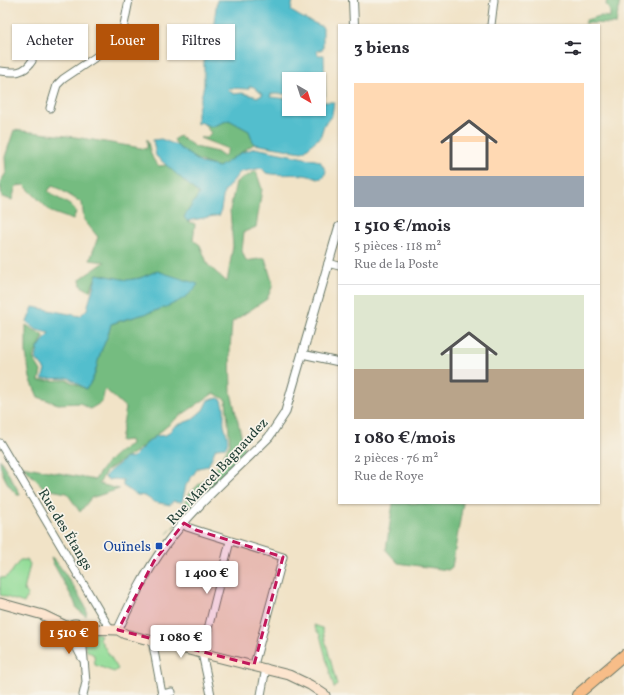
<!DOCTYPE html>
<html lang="fr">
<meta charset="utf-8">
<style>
body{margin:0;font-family:Vollkorn,serif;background:#f2f2f3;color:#2b2b33;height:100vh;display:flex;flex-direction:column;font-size:15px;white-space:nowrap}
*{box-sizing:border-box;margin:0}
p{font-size:13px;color:#7c7c81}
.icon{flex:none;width:22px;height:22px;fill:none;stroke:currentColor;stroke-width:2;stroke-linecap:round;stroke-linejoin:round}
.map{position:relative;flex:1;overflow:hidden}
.details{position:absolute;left:338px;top:24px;width:262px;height:480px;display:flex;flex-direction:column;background:#fff;border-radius:0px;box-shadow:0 1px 3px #0004}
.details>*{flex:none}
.hud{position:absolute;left:12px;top:24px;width:266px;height:36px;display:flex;gap:8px}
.needle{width:26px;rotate:141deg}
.tools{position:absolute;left:282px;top:72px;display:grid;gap:8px}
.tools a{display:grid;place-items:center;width:44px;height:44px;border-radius:0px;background:#fff;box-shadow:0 1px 3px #0004;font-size:20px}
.price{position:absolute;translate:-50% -34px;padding:0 9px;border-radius:4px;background:#fff;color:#222;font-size:13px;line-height:26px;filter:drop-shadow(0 1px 2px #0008)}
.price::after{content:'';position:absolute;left:50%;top:24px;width:12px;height:9px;margin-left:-6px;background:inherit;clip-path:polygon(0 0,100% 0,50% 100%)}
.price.current{background:#b45309;color:#fff}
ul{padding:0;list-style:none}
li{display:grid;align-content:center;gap:8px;height:212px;padding:0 16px}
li+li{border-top:1px solid #e1e1e2}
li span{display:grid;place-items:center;height:124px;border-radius:0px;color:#555}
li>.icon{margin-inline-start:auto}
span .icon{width:72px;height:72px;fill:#fffc;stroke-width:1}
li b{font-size:17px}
h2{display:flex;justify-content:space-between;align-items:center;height:48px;padding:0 16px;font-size:17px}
.pill{padding:0 14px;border-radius:0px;background:#fff;box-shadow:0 1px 3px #0004;font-size:14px;line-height:36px}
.pill.current{background:#b45309;color:#fff}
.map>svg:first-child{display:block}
.green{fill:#92dc97;stroke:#588c66}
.forest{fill:#75bc80;stroke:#4a7c5a}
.water{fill:#53becd;stroke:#397e80;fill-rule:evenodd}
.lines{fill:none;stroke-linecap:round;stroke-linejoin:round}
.minor-casing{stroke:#687767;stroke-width:9}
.tertiary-casing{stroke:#687767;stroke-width:10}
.secondary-casing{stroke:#687767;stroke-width:11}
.primary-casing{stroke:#687767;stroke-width:12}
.minor{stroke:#fff;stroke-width:7}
.tertiary{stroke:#fff;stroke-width:8}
.secondary{stroke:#fce5cf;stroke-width:9}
.primary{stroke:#f7bd88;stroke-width:10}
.marked{fill:#c2185b;fill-opacity:0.2;stroke:#c2185b;stroke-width:3;stroke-dasharray:8 5;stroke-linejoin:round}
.transit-dot{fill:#1a4fb4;stroke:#f7f3e8;stroke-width:1.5}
.labels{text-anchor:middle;stroke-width:3.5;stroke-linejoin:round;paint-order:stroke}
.street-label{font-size:14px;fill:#1f3d34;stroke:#f7f3e8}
.transit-label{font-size:14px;fill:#164399;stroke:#f7f3e8;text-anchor:end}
</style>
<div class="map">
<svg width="624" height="695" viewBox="0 0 624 695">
<rect width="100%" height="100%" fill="#f7f3e8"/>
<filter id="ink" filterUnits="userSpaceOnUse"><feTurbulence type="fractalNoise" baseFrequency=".025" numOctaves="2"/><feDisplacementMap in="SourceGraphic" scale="8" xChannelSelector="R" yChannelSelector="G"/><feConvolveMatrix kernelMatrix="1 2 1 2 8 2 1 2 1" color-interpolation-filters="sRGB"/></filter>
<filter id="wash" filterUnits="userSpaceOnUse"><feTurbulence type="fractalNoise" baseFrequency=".012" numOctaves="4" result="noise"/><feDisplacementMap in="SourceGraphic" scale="16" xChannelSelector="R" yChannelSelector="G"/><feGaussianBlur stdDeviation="0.9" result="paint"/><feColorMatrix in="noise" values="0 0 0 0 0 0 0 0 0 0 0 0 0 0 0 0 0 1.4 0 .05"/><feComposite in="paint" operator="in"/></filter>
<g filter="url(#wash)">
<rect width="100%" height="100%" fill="#f1e3c7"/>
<!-- green -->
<g class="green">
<polygon points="260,437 261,439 167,534 202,495"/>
<polygon points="20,560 27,560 30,564 24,591 28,594 24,603 0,595 0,577 4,578 10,574"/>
<polygon points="314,625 322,628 337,685 334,688 320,635 316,630"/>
<polygon points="89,633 97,633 101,635 99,638 118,669 114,672 95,665 94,655 86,650 84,639"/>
</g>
<!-- forest -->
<g class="forest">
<polygon points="607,0 620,0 616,24 585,23 586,20 600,16 610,17 610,11 606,4"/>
<path d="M 229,120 L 249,131 L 254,144 L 219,167 C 204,163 179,155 174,139 L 180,136 L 195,147 L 217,152 L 224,157 L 228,149 L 200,138 L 207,137 L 211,133 L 204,124 L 211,127 Z"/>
<path d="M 14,130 L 75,137 L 147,149 L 147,139 C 150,149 151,160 159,166 L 167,165 L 199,194 L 184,217 L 187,221 L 195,224 L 193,240 L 200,245 L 208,265 L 227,282 L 233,246 L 230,210 L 236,182 L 256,171 L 262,189 L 256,227 L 244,232 L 242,251 L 246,261 L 265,258 L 273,285 L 267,299 L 232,322 L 230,350 L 231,393 L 245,451 L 179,519 L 188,495 L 216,468 L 230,444 L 226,400 L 214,393 L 177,418 L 138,450 L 106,471 L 99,484 L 119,489 L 91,498 L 80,512 L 67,493 L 45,489 L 22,466 L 95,480 C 104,464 115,453 131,444 L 130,440 L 120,441 L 126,408 L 105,389 L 102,402 L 90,409 L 80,403 L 58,404 L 38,397 L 30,378 L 26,353 L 26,325 L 44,336 L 33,358 L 41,371 L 39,381 L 67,380 L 86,389 C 96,378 96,365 101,351 C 105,342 109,334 111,324 L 158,310 L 187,296 L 157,271 L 140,278 L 127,280 L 97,274 L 90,291 L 81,286 L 80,279 L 105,262 L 90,260 L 98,237 L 84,220 L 82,203 L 53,185 L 48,191 C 57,200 71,202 76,212 L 73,220 L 51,212 L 24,185 L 16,186 L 12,200 L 2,197 L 0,182 L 6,173 L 5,157 Z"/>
<path d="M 0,459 L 19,492 L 20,495 L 17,495 C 7,485 0,472 0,459 Z"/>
<polygon points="393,503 463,503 452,567 448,570 398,563 386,550"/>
<path d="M 51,557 C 57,559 81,598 85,606 C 87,610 87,612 86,616 L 77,609 L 74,601 L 53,563 Z"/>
</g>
<!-- water -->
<g class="water">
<path d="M 217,0 L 293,0 L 291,11 L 301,17 L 323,27 L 323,49 L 317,51 L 318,55 L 324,55 L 325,96 L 319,96 L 319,79 L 289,79 L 289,94 L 271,94 L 270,97 L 289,99 L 289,109 L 319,109 L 319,102 L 334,102 L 332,115 L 324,125 L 320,138 C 312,142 310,148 302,152 L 254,144 L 249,131 L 229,120 L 211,127 L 200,122 L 197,124 L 197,113 L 204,86 L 204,37 L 212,38 ZM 250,86 L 254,87 L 263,95 L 258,97 L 242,93 L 234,94 L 228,90 L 229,88 L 248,89 Z"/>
<path d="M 161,139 L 176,145 L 201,163 L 219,167 L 241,153 L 255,148 L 320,161 L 326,171 L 324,177 L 318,179 C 301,171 284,177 266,173 L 262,168 L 240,172 L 224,192 L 220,215 L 187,221 L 184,217 L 199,194 L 156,156 L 153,140 Z"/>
<path d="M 157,271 L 198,284 C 185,308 135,315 111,324 C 109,334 105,342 101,351 C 96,365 96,378 86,389 L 69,378 L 42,379 L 45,370 L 36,359 L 38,348 L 49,333 L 37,330 L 27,322 L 33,307 L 80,316 L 87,309 L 97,274 L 127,280 L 140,278 Z"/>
<path d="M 219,398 C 227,405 223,416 224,425 C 226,434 230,439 226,447 L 216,448 L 208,466 L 198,468 L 186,485 L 182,502 L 173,501 L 170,505 L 154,502 L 145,496 L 137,495 L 123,486 L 123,480 L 114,479 L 109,480 L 105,477 C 109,469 119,466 124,459 L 133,457 L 147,443 L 156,436 L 166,435 L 175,426 L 191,420 L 203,410 L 208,400 Z"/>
</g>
</g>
<g filter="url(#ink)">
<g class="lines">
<defs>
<g id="minor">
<polyline points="491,25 494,0"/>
<path d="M 0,71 C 14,73 24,74 32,61"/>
<polyline points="50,108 57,85 63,79 121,40 129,0"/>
<polyline points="328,263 339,266"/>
<polyline points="302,354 339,362"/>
<polyline points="0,443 110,629"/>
<polyline points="184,523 187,527 196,530 283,557 254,665"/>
<polyline points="82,637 86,682 83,695"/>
<polyline points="72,639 82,658"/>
<polyline points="152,640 162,694 172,692"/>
<polyline points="211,695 202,653 230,541"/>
<polyline points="261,695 266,668"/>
</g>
<g id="tertiary">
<polyline points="353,0 354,25"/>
<path d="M 118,630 C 131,602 145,573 164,547 C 193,507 233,473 269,437 L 285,413 L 339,227"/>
</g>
<g id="secondary">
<polyline points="0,603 43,615 68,627"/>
<circle cx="75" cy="632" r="8"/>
<polyline points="83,629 118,630 125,634 289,675 310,685 325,695"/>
</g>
<polyline id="primary" points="577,695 624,655"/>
</defs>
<!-- minor casing -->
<use href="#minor" class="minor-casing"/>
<!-- tertiary casing -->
<use href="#tertiary" class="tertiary-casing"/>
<!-- secondary casing -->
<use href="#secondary" class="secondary-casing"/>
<!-- primary casing -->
<use href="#primary" class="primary-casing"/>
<!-- minor -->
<use href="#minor" class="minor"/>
<!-- tertiary -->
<use href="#tertiary" class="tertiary"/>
<!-- secondary -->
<use href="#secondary" class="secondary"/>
<!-- primary -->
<use href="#primary" class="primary"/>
</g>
</g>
<!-- marked area -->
<path class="marked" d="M 184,523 L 196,530 L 283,557 L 254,665 L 118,630 L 154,561 Z"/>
<!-- markers -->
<rect class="transit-dot" x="155" y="542" width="8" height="8" rx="2"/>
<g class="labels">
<!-- street labels -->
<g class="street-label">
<text transform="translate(217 471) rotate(-47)" y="5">Rue Marcel Bagnaudez</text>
<text transform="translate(66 529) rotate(59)" y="5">Rue des Étangs</text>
</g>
<!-- transit labels -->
<g class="transit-label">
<text x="151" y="551">Ouïnels</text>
</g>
</g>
</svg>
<div class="tools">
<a><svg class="needle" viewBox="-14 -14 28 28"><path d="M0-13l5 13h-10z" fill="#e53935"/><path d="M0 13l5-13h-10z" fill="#7c7c81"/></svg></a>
</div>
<b class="price" style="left:207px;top:595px">1 400 €</b>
<b class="price current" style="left:69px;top:655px">1 510 €</b>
<b class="price" style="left:181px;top:659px">1 080 €</b>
<div class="hud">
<a class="pill">Acheter</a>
<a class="pill current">Louer</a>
<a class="pill">Filtres</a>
</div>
<section class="details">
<h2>3 biens<svg class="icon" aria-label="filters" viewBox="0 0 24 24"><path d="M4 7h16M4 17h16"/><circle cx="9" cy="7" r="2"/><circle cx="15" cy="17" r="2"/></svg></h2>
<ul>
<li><span style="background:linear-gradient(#ffd9b3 75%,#9aa5b1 0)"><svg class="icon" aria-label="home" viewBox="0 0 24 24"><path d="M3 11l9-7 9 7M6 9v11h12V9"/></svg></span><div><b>1 510 €/mois</b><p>5 pièces · 118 m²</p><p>Rue de la Poste</p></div></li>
<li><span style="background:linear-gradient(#dfe7d0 60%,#b9a48a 0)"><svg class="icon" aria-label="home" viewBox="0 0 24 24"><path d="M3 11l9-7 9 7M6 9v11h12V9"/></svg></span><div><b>1 080 €/mois</b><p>2 pièces · 76 m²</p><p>Rue de Roye</p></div></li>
</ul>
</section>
</div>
